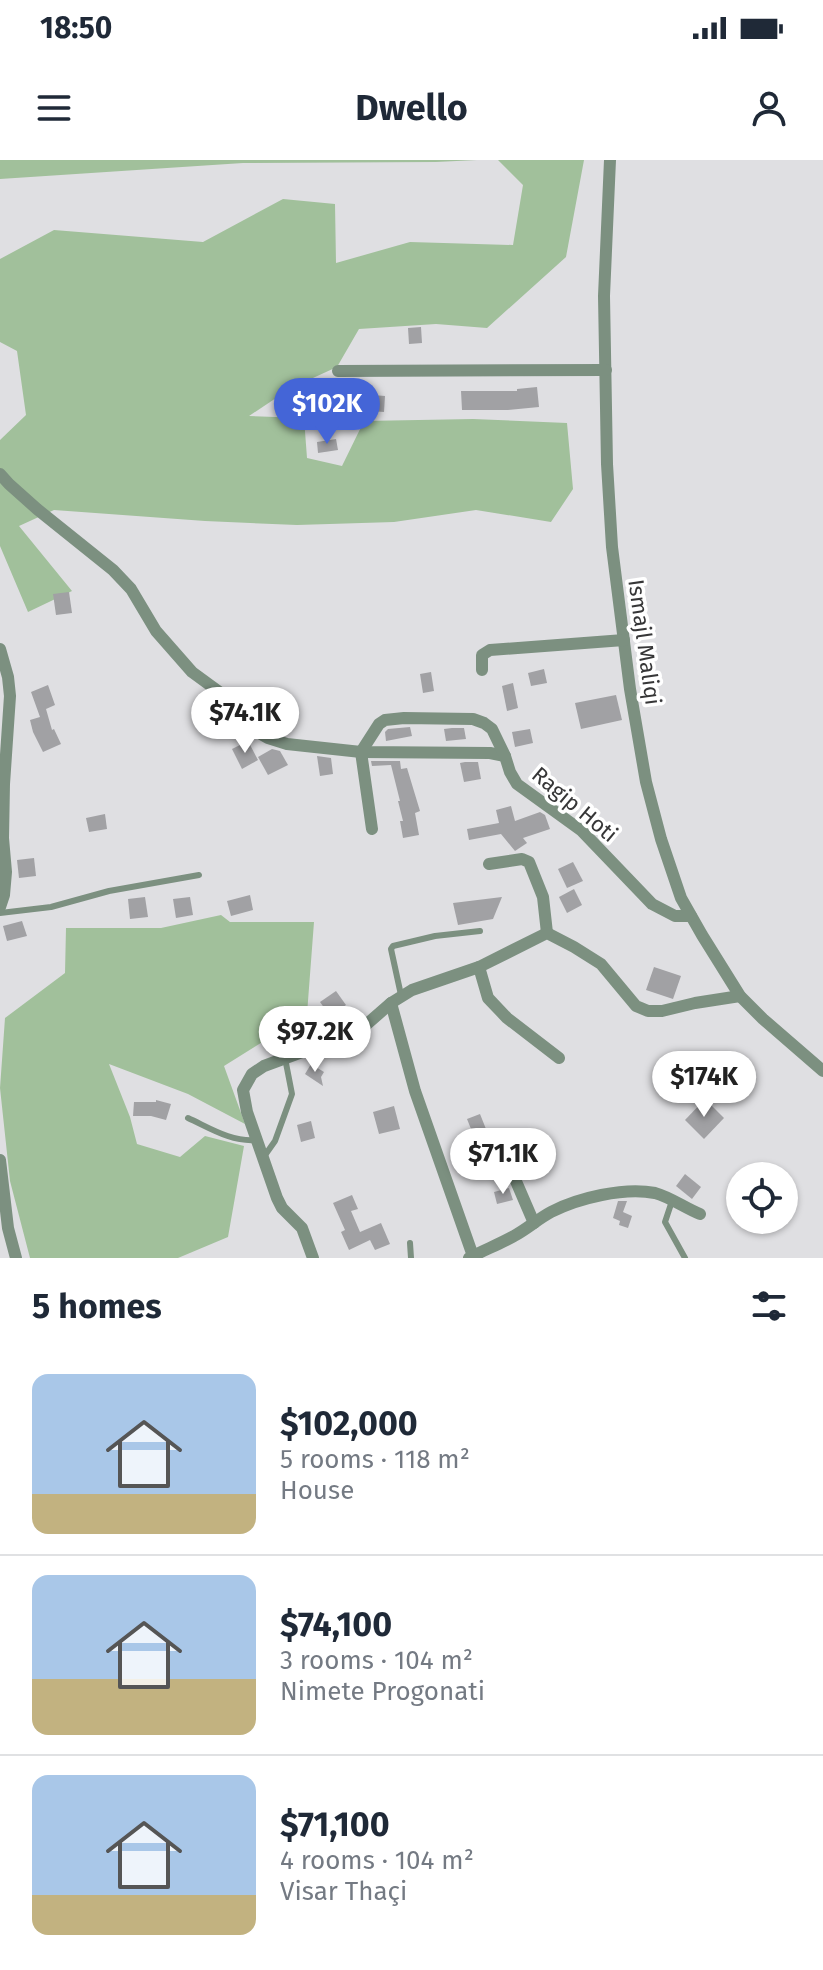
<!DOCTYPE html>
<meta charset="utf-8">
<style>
body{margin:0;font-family:"Fira Sans",sans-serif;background:#f6f6f7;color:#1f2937;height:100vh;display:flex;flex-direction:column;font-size:30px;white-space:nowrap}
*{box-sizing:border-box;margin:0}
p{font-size:26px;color:#747a83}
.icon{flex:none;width:44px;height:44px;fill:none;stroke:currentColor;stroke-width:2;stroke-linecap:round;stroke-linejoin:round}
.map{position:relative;height:1098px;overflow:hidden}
.sheet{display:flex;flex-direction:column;background:#fff;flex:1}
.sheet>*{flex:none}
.buttons{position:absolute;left:726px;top:1002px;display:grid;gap:16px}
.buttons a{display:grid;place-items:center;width:72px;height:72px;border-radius:50%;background:#fff;box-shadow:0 2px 6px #0004;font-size:40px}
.price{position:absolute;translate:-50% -68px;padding:0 18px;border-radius:28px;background:#fff;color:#222;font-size:26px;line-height:52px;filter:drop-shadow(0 2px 4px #0008)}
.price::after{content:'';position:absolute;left:50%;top:48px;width:24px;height:18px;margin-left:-12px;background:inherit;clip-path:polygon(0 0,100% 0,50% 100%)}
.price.on{background:#4465d7;color:#fff}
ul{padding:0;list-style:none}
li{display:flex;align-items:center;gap:24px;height:200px;padding:0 32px}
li+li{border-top:2px solid #e0e1e3}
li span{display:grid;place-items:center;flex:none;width:224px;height:160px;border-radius:16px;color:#555}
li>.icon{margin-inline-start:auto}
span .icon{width:96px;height:96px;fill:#fffc;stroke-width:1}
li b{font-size:34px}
h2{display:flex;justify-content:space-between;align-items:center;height:96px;padding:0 32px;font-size:34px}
.status{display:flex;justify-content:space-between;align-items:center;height:56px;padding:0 40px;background:#fff;direction:ltr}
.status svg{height:22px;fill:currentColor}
header{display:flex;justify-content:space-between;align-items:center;height:104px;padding:0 32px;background:#fff;font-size:36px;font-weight:700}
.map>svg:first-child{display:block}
.green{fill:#a1c09b}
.building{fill:#a1a1a4}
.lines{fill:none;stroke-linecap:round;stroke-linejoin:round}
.service{stroke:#7c9080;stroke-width:6}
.minor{stroke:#7c9080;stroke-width:12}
.labels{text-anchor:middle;stroke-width:7;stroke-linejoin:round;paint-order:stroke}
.street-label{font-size:22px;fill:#363637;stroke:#fff}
</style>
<div class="status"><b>18:50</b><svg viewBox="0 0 49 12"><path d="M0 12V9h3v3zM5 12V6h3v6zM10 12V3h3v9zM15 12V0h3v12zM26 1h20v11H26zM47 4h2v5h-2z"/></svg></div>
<header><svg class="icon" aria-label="menu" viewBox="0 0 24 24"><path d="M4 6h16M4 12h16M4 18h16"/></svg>Dwello<svg class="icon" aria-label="person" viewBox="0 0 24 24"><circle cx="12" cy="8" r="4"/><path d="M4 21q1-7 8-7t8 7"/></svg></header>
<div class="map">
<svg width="823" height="1098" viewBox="0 0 823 1098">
<rect width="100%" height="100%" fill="#dfdfe2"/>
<!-- green -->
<g class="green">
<polygon points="0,0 477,0 436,2 243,3 0,19"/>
<polygon points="498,0 584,0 566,97 487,168 436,164 359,169 337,207 291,228 249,256 304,258 307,298 342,306 364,261 473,259 567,263 573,329 551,362 476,350 394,362 297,365 205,361 54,350 19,366 72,431 28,452 0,386 0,280 26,255 17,191 0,182 0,99 54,70 203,82 283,39 335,44 336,103 410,82 513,85 523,25"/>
<polygon points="221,755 230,762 314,762 307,854 224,906 245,964 188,934 109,904 130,957 137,984 180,997 205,976 244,986 228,1077 178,1098 30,1098 10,1021 0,928 5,858 65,813 66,768 161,768"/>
</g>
<!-- building -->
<g class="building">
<polygon points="421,167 422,183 409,184 408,168"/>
<polygon points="537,227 539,247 508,250 462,250 461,231 517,231 517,229"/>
<polygon points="372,235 385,236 384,252 371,251"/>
<polygon points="336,279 338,290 318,293 317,282"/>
<polygon points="69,432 72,453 56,455 53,434"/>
<polygon points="544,509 547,523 531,526 528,513"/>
<polygon points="431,512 434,531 423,533 420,514"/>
<polygon points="513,523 518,548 507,551 502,526"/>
<polygon points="48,525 55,545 46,549 52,570 54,569 61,584 43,592 33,572 30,560 40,557 31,532"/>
<polygon points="616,535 622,560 581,569 575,543"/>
<polygon points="410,567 412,576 386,581 385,572 388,569"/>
<polygon points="452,568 464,568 466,579 446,581 444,569"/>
<polygon points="530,569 533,583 515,587 512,572"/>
<polygon points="248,581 258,600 242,609 232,589"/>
<polygon points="272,589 280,591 288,605 268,615 258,597"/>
<polygon points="317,596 331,598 333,614 320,616"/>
<polygon points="371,601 400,601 401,609 407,608 420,651 415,653 419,675 403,678 400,661 403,661 398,641 400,641 391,605 372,606"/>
<polygon points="465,602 478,602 481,619 464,622 460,603"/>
<polygon points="511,646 515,661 540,652 545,655 550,669 523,678 527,683 515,691 501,674 469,680 467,669 499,663 496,650"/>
<polygon points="105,654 107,669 89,672 86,658"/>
<polygon points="34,698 36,716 19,718 17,700"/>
<polygon points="573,702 583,721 567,728 558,709"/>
<polygon points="574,729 582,745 567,753 559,737"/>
<polygon points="250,735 253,750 231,756 227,741"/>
<polygon points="145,737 148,757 130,759 128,739"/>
<polygon points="190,737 193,755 176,758 173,739"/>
<polygon points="502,737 493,759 458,765 453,743"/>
<polygon points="22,761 27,776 7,781 3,766"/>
<polygon points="654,807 681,816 673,839 646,830"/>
<polygon points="336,831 346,845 330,856 320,842"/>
<polygon points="311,904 324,912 321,917 323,926 305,914"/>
<polygon points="705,939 724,958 704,979 685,960"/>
<polygon points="156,940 171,944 166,960 151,956 133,956 134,942 156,942"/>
<polygon points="394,946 400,969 379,974 373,952"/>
<polygon points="480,954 490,979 477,984 467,959"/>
<polygon points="311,961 315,978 301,982 297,965"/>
<polygon points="502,984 507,996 493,1002 488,989"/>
<polygon points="685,1014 701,1027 692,1039 676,1026"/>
<polygon points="509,1028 513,1040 497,1044 494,1032"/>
<polygon points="352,1035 358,1049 351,1051 360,1072 381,1063 390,1084 375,1090 370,1080 349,1090 341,1072 345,1070 333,1043"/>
<polygon points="618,1041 627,1041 623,1052 632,1056 628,1068 619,1065 620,1061 613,1058"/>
</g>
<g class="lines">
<!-- service -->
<g class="service">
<polyline points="0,753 51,747 109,731 199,715"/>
<polyline points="401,835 391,789 393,786 435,776 480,771"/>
<path d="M 188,958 C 210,968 231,982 256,980"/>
<polyline points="263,998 275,981 292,934 285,898"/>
<polyline points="672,1041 665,1062 685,1098"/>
<polyline points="410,1083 411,1098"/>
</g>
<!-- minor -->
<g class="minor">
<polyline points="610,0 604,136 607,304 612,387 630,529 646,622 661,679 681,738 702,775 740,836 763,859 823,911"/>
<polyline points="338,211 606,210"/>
<polyline points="0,314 9,324 37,349 113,410 131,429 156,471 192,512 233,542 261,574 268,578 287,584 361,592 490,593 505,596"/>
<polyline points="0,489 8,517 10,536 4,624 3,678 6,712 4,735 0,747"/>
<polyline points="482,510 482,495 490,490 624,480"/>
<polyline points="372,669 361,592 379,564 385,560 404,558 473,559 484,563 492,569 505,596 510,612 517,624 582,671 652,744 675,756 691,756"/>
<polyline points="489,704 522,699 529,702 543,737 547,773"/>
<polyline points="479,807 488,838 507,858 559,898"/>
<polyline points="0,1000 8,1068 16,1098"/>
<polyline points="509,1005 534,1063"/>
<polyline points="473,1096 415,931 391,843 412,830 479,807 547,773 574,787 601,804 636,846 648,851 662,851 695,843 740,836"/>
<polyline points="313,1098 302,1068 282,1048 277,1038 247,952 243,930 252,914 264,906 345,876 367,864 391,843"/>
<path d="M 469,1098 C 484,1090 500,1084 514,1076 C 527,1069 538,1059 551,1052 C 578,1038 624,1027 655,1033 C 670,1037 685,1048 700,1054"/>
</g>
</g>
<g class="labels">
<!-- street labels -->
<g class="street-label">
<text transform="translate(645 482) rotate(82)" y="8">Ismajl Maliqi</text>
<text transform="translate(575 644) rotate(40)" y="8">Ragip Hoti</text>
</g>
</g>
</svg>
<div class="buttons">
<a><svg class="icon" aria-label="locate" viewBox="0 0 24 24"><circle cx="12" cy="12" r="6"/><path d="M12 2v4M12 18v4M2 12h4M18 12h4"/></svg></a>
</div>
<b class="price on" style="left:327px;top:286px">$102K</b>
<b class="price" style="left:245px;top:595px">$74.1K</b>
<b class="price" style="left:315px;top:914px">$97.2K</b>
<b class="price" style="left:704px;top:959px">$174K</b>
<b class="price" style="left:503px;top:1036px">$71.1K</b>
</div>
<section class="sheet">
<h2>5 homes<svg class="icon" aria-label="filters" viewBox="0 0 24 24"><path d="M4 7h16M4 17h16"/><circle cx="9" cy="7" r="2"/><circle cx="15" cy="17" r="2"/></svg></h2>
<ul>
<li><span style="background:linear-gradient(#a9c7e8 75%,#c2b280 0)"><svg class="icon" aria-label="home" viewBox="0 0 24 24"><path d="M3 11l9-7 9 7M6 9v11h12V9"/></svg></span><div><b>$102,000</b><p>5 rooms · 118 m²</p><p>House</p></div></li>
<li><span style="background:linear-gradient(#a9c7e8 65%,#c2b280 0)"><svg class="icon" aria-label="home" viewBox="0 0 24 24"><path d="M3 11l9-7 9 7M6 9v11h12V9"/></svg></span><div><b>$74,100</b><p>3 rooms · 104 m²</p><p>Nimete Progonati</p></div></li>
<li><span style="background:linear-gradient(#a9c7e8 75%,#c2b280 0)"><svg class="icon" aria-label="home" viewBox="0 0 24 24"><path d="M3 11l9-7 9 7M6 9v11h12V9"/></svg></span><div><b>$71,100</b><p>4 rooms · 104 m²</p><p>Visar Thaçi</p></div></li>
</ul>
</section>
